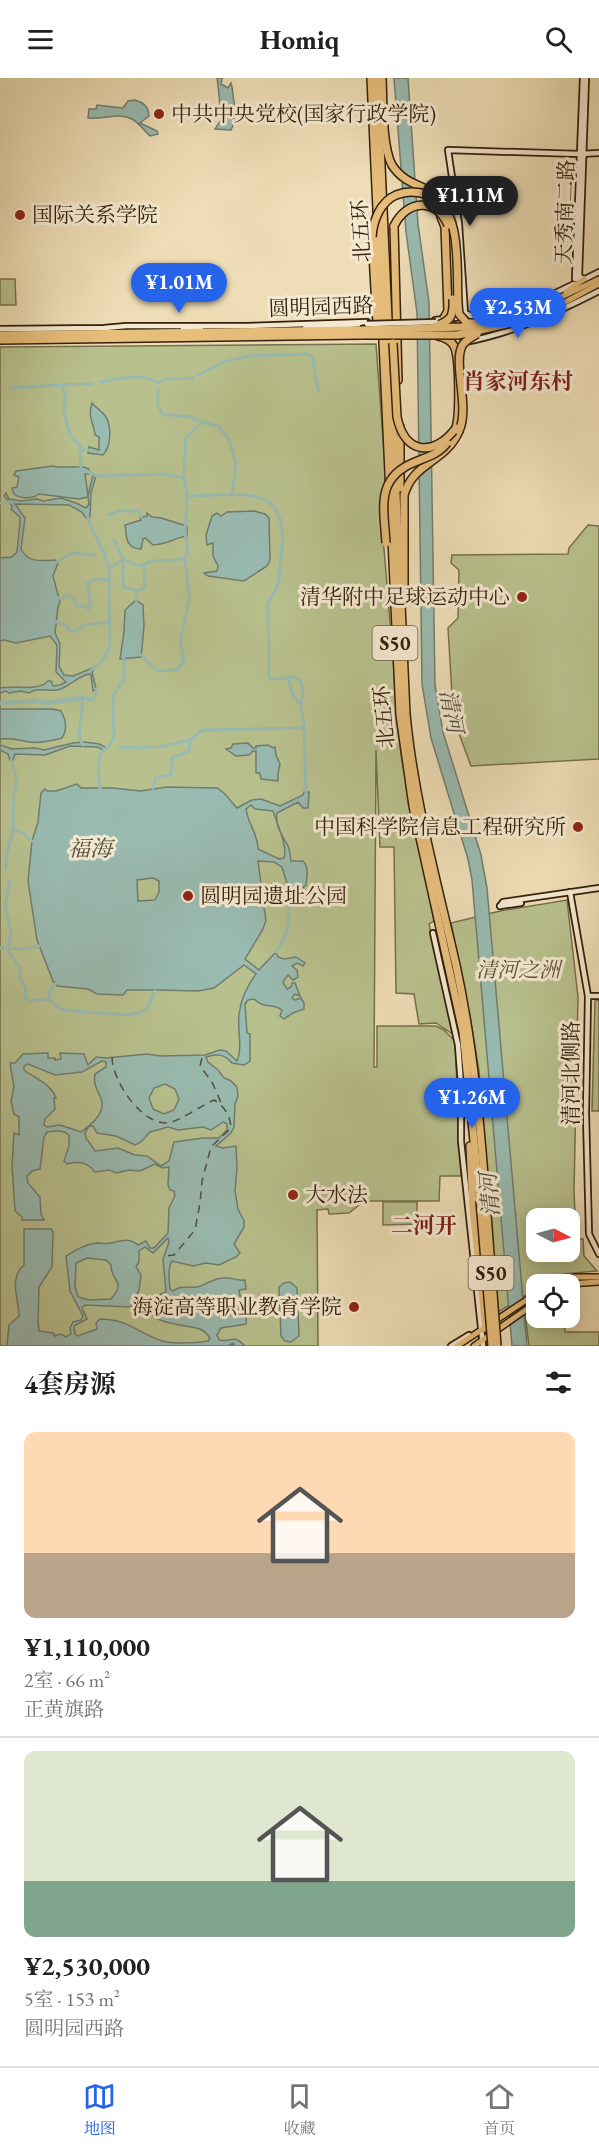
<!DOCTYPE html>
<html lang="zh">
<meta charset="utf-8">
<style>
body{margin:0;font-family:"EB Garamond","Noto Serif SC",serif;background:#f6f6f6;color:#202124;height:100vh;display:flex;flex-direction:column;font-size:22px;white-space:nowrap}
*{box-sizing:border-box;margin:0}
p{font-size:20px;color:#757577}
.icon{flex:none;width:33px;height:33px;fill:none;stroke:currentColor;stroke-width:2;stroke-linecap:round;stroke-linejoin:round}
.map{position:relative;height:1268px;overflow:hidden}
.side{display:flex;flex-direction:column;background:#fff;flex:1}
.side>*{flex:none}
.needle{width:39px;rotate:96deg}
.buttons{position:absolute;left:526px;top:1130px;display:grid;gap:12px}
.buttons a{display:grid;place-items:center;width:54px;height:54px;border-radius:12px;background:#fff;box-shadow:0 3px 15px #0003;font-size:30px}
.price{position:absolute;translate:-50% -51px;padding:0 14px;border-radius:21px;background:#2563eb;color:#fff;font-size:20px;line-height:39px;filter:drop-shadow(0 2px 3px #0008)}
.price::after{content:'';position:absolute;left:50%;top:36px;width:18px;height:14px;margin-left:-9px;background:inherit;clip-path:polygon(0 0,100% 0,50% 100%)}
.price.active{background:#222;color:#fff}
ul{padding:0;list-style:none}
li{display:grid;align-content:center;gap:12px;height:318px;padding:0 24px}
li+li{border-top:2px solid #e0e0e0}
li span{display:grid;place-items:center;height:186px;border-radius:12px;color:#555}
li>.icon{margin-inline-start:auto}
span .icon{width:108px;height:108px;fill:#fffc;stroke-width:1}
li b{font-size:26px}
h2{display:flex;justify-content:space-between;align-items:center;height:72px;padding:0 24px;font-size:26px}
header{display:flex;justify-content:space-between;align-items:center;height:78px;padding:0 24px;background:#fff;font-size:27px;font-weight:700}
.tab-bar{display:flex;justify-content:space-around;align-items:center;height:84px;border-top:2px solid #e0e0e0;background:#fff;font-size:16px;color:#757577}
.tab-bar a{display:grid;justify-items:center;gap:3px}
.tab-bar .active{color:#2563eb}
.map>svg:first-child{display:block}
.green{fill:#b8c18e;stroke:#76704e;stroke-width:1.5;fill-rule:evenodd}
.water{fill:#99bbb1;stroke:#707d6f;stroke-width:1.5;fill-rule:evenodd}
.lines{fill:none;stroke-linecap:round;stroke-linejoin:round}
.canal{stroke:#99bbb1;stroke-width:3}
.river{stroke:#99bbb1;stroke-width:4.5}
.ferry{stroke:#524e3e;stroke-width:1.5;stroke-dasharray:8 6;stroke-linecap:butt}
.secondary-casing{stroke:#33200d;stroke-width:8}
.primary-casing{stroke:#33200d;stroke-width:8}
.highway-casing{stroke:#33200d;stroke-width:10}
.secondary{stroke:#f4e9d0;stroke-width:4.5}
.primary{stroke:#e7be7b;stroke-width:5}
.highway{stroke:#e7be7b;stroke-width:7}
.secondary-bridge-casing{stroke:#33200d;stroke-width:8;stroke-linecap:butt}
.highway-bridge-casing{stroke:#33200d;stroke-width:10;stroke-linecap:butt}
.secondary-bridge{stroke:#f4e9d0;stroke-width:4.5}
.highway-bridge{stroke:#e7be7b;stroke-width:7}
.poi-dot{fill:#8f2418;stroke:#f4e9d0;stroke-width:2}
.labels{text-anchor:middle;stroke-width:6;stroke-linejoin:round;paint-order:stroke}
.shield{fill:#f4e9d0;stroke:#6d5c48;stroke-width:1.5}
.shield-label{font-size:20px;font-weight:bold;fill:#33200d}
.poi-label{font-size:21px;fill:#33200d;stroke:#f4e9d0;text-anchor:start}
.street-label{font-size:21px;fill:#33200d;stroke:#f4e9d0}
.park-label{font-size:21px;font-style:italic;fill:#5b5034;stroke:#f4e9d0}
.neighbourhood-label{font-size:22px;font-weight:bold;fill:#7a1f14;stroke:#f4e9d0}
.water-label{font-size:22px;font-style:italic;fill:#524e3e;stroke:#f4e9d0}
</style>
<header><svg class="icon" aria-label="menu" viewBox="0 0 24 24"><path d="M4 6h16M4 12h16M4 18h16"/></svg>Homiq<svg class="icon" aria-label="search" viewBox="0 0 24 24"><circle cx="10" cy="10" r="6"/><path d="M15 15l6 6"/></svg></header>
<div class="map">
<svg width="599" height="1268" viewBox="0 0 599 1268">
<rect width="100%" height="100%" fill="#eeddb6"/>
<filter id="stains"><feTurbulence type="fractalNoise" baseFrequency=".00333" numOctaves="4"/><feColorMatrix values="0 0 0 0 .2 0 0 0 0 .09 0 0 0 0 .02 0 0 0 .5 -.17"/></filter>
<radialGradient id="worn" r=".72"><stop offset=".6" stop-color="#630" stop-opacity="0"/><stop offset="1" stop-color="#630" stop-opacity=".3"/></radialGradient>
<!-- green -->
<g class="green">
<polygon points="0,201 15,201 16,227 0,227"/>
<polygon points="376,266 386,401 381,415 381,435 401,677 434,843 429,846 454,957 436,945 419,946 414,916 396,915 394,769 380,769 376,672 374,989 377,989 377,948 436,948 444,952 455,963 461,1098 440,1098 439,1123 364,1123 349,1135 329,1136 328,1131 317,1132 318,1268 0,1268 0,269"/>
<polygon points="588,447 599,448 599,681 471,688 458,653 452,616 448,550 458,540 459,492 451,485 452,477 568,476 569,470"/>
<path d="M 567,822 L 578,919 L 574,1113 L 576,1161 L 583,1161 L 584,1178 L 597,1193 L 563,1196 L 543,1206 L 537,1206 L 537,1210 L 498,1234 L 479,993 L 472,950 L 451,845 L 500,833 ZM 537,1140 L 570,1140 L 570,1173 L 537,1173 Z"/>
<polygon points="599,922 599,1033 592,1033 595,923"/>
<polygon points="383,1124 417,1124 417,1146 383,1147"/>
<polygon points="537,1228 537,1239 565,1239 565,1254 599,1254 599,1268 529,1268 525,1236"/>
</g>
<!-- water -->
<g class="water">
<path d="M 217,0 L 222,0 L 221,6 L 228,10 L 231,5 C 234,14 232,25 237,32 L 233,38 L 235,43 L 231,52 L 215,51 C 217,48 219,45 221,42 C 221,39 218,4 217,0 Z"/>
<polygon points="394,0 408,0 418,146 429,224 435,607 443,654 481,777 487,810 527,1268 512,1268 472,802 468,781 431,660 422,606 417,235 406,154"/>
<path d="M 135,22 C 144,25 148,28 149,38 L 140,45 L 157,53 L 158,56 L 150,58 C 144,52 139,45 132,41 C 118,34 102,42 88,40 L 89,31 L 96,31 L 97,27 L 123,30 L 128,23 Z"/>
<path d="M 92,325 C 96,330 102,333 106,339 C 112,349 111,369 103,377 L 88,375 L 89,369 L 99,372 L 99,359 L 95,357 C 94,343 87,341 92,325 Z"/>
<path d="M 53,388 L 57,389 L 84,389 L 89,391 L 89,396 L 85,396 L 88,418 L 93,397 L 96,398 L 91,415 L 90,439 L 86,440 L 82,434 L 69,427 L 15,426 L 25,440 L 21,471 C 28,485 41,483 55,482 L 58,485 L 53,498 L 60,524 L 58,529 L 55,555 L 60,566 L 59,588 L 64,597 L 73,598 L 95,589 L 92,594 L 96,611 L 93,613 L 91,597 L 89,596 C 76,599 68,610 57,612 C 47,613 37,609 29,615 L 21,613 L 9,615 L 6,613 L 0,615 L 0,610 C 14,607 38,614 48,603 L 51,603 L 53,608 L 60,607 L 66,604 L 56,594 L 57,567 L 50,558 L 16,565 L 4,562 L 0,563 L 0,480 L 12,479 L 17,474 L 20,443 L 20,439 L 11,431 L 12,428 L 4,418 L 6,415 L 9,421 L 21,423 L 37,421 L 43,423 L 61,420 L 76,425 L 86,430 L 89,426 L 88,419 L 79,421 L 39,416 C 33,421 20,421 14,416 L 12,410 L 17,409 L 19,399 L 14,397 L 16,393 Z"/>
<polygon points="254,433 265,436 269,440 270,482 267,488 244,503 208,498 204,495 217,493 218,488 213,478 213,465 207,467 206,457 212,438 217,435 221,438 227,434"/>
<path d="M 147,435 L 152,439 L 161,440 L 187,448 L 187,458 C 174,460 169,466 153,467 L 145,460 L 143,461 L 141,471 C 125,470 127,460 125,447 L 141,442 L 140,440 L 147,438 Z"/>
<polygon points="136,522 143,527 144,549 141,579 120,581 124,554 125,532"/>
<path d="M 0,631 L 53,631 L 61,633 C 66,642 68,651 62,660 C 51,663 34,666 24,663 C 16,661 9,660 0,661 Z"/>
<polygon points="84,664 99,666 107,670 104,672 97,669 70,668 45,677 15,676 13,682 10,682 8,676 0,672 0,667 12,671 35,670 44,672 73,665"/>
<polygon points="248,665 253,670 256,670 256,668 268,667 273,670 275,669 276,677 280,686 278,696 278,703 261,701 260,695 256,695 256,673 253,673 249,677 236,678 226,671 231,670 233,666"/>
<path d="M 77,706 L 81,710 L 113,710 L 140,713 L 167,709 L 217,710 L 224,715 L 237,730 L 252,722 L 261,721 L 280,728 L 303,717 L 304,714 L 309,714 L 308,730 L 303,730 L 298,724 L 277,735 C 275,748 282,757 288,768 C 290,772 290,778 291,783 L 303,783 C 309,789 307,798 306,807 L 299,813 L 289,812 L 282,789 L 274,784 L 258,783 L 266,843 L 262,853 L 245,881 L 259,892 L 276,874 L 278,879 L 284,881 L 296,879 L 305,885 L 303,888 L 297,885 L 292,888 L 297,892 L 298,899 L 293,902 L 288,897 L 283,904 L 287,911 L 291,909 L 292,905 L 295,905 L 300,918 L 295,916 L 292,920 L 295,922 L 301,920 L 304,925 L 304,931 L 293,935 L 284,941 L 280,938 L 282,932 C 271,924 266,932 254,921 L 248,922 L 245,926 L 247,955 L 250,956 L 250,983 L 244,987 L 232,985 C 224,975 216,976 206,979 L 208,984 L 218,992 L 224,1000 L 231,1003 L 237,1009 L 238,1018 L 235,1026 L 234,1049 L 231,1055 L 216,1068 L 223,1070 L 236,1068 L 237,1090 L 235,1113 L 238,1131 L 244,1143 L 244,1149 L 234,1166 L 240,1175 L 236,1179 L 219,1187 L 206,1185 L 193,1188 L 172,1183 C 168,1189 169,1203 170,1211 L 173,1213 C 181,1207 188,1210 197,1209 C 207,1207 213,1199 226,1200 C 233,1200 238,1203 245,1202 L 246,1211 L 239,1212 L 240,1218 L 244,1218 L 244,1226 L 239,1227 L 240,1233 L 246,1233 L 246,1246 L 221,1250 L 217,1257 L 219,1262 C 233,1265 232,1255 245,1268 L 235,1268 L 233,1265 L 228,1268 L 7,1268 L 9,1247 L 19,1238 C 19,1220 8,1201 24,1187 L 24,1151 L 51,1151 L 53,1154 L 52,1189 L 39,1209 L 38,1243 L 39,1253 L 53,1255 L 55,1258 L 61,1256 L 66,1259 L 71,1256 L 70,1250 L 73,1244 L 81,1242 L 83,1238 L 70,1213 L 66,1178 C 75,1172 86,1166 97,1165 C 101,1165 107,1166 111,1165 C 121,1163 128,1159 138,1167 L 146,1163 L 150,1170 L 154,1170 L 168,1155 L 169,1130 L 175,1118 L 174,1113 L 170,1112 L 168,1107 L 169,1089 L 162,1090 L 155,1086 L 140,1093 L 129,1092 L 116,1095 L 109,1092 L 95,1094 C 87,1084 80,1083 67,1086 L 64,1083 L 69,1068 L 69,1057 C 62,1051 56,1053 47,1054 L 44,1059 L 40,1091 L 32,1093 L 27,1098 L 28,1105 L 40,1119 L 41,1136 L 44,1142 L 22,1142 L 22,1139 L 15,1133 L 12,1088 L 14,1055 L 19,1057 L 19,1039 L 14,1036 L 11,1023 L 14,1009 L 10,985 L 15,985 L 23,976 L 48,975 L 48,980 L 55,980 L 55,982 L 61,981 L 60,975 L 84,976 L 88,987 L 96,979 L 106,980 L 147,976 L 161,978 L 205,977 L 220,972 L 226,973 L 237,983 C 243,969 237,951 239,936 C 241,921 247,908 256,896 L 244,887 L 214,910 L 198,913 L 158,912 L 127,912 L 123,917 L 97,916 L 88,911 L 57,908 L 53,903 L 37,862 L 28,803 L 32,763 L 38,744 L 41,715 L 45,711 L 47,713 L 56,713 ZM 251,727 L 255,731 L 273,733 C 277,745 288,770 284,780 L 279,781 L 258,771 C 258,756 248,746 246,731 ZM 153,800 L 159,803 L 159,814 L 155,822 L 138,823 L 137,802 ZM 102,983 L 106,984 L 106,989 L 95,996 C 91,1016 112,1020 96,1041 C 92,1046 86,1050 81,1054 L 60,1047 L 47,1049 L 44,1047 L 45,1041 L 55,1031 L 54,1020 L 56,1020 C 50,1005 36,1001 24,992 L 24,988 L 28,986 L 55,997 L 82,994 ZM 165,1006 L 175,1011 L 179,1021 L 174,1032 L 164,1036 L 153,1031 L 149,1020 L 154,1010 ZM 223,1044 L 227,1046 L 227,1052 L 219,1060 L 203,1060 L 174,1064 L 169,1083 L 161,1088 L 147,1078 L 135,1077 L 118,1070 L 95,1073 L 86,1060 L 85,1055 L 89,1048 L 93,1048 L 97,1055 L 116,1058 L 135,1067 L 141,1064 L 150,1054 L 168,1049 L 178,1052 L 203,1049 L 211,1052 ZM 168,1160 L 169,1164 L 163,1181 L 166,1214 C 159,1216 154,1219 151,1226 C 141,1246 189,1247 200,1251 C 205,1253 207,1256 210,1260 L 208,1263 C 198,1265 171,1266 162,1263 C 138,1255 128,1241 100,1241 L 96,1245 L 97,1251 L 78,1258 L 75,1256 L 74,1248 L 87,1241 L 82,1230 L 85,1227 L 131,1229 L 139,1212 L 141,1197 L 136,1189 L 139,1184 L 139,1173 L 145,1169 L 153,1175 ZM 87,1180 L 106,1182 L 111,1187 C 111,1205 127,1202 111,1221 L 89,1222 L 78,1219 L 75,1209 L 76,1185 Z"/>
<polygon points="290,1204 297,1210 299,1258 291,1264 285,1263 281,1258 279,1209 284,1205"/>
</g>
<g class="lines">
<!-- canal -->
<g class="canal">
<polyline points="199,297 223,284 250,278 306,276 313,279 315,298 319,313"/>
<path d="M 101,304 C 118,301 143,294 158,305 L 166,301 L 193,300"/>
<polyline points="10,310 61,307"/>
<polyline points="158,312 158,327 162,336 191,339 202,344 218,348 229,361 236,386 232,416"/>
<path d="M 202,344 L 186,360 L 184,400 L 187,418 C 241,418 292,401 281,479 C 280,488 280,498 278,507 C 275,515 270,519 268,527 L 269,597 L 270,601 L 288,600 L 294,619 L 301,627 L 304,650"/>
<polyline points="80,372 89,372"/>
<polyline points="81,391 80,368 70,357 64,333 65,316 61,307 92,306"/>
<polyline points="86,393 98,398 164,396 184,400"/>
<polyline points="0,425 11,424"/>
<path d="M 87,437 C 91,452 99,463 105,477"/>
<polyline points="108,437 118,433 137,433 139,434 141,439"/>
<path d="M 114,462 L 123,481 L 136,487 L 144,487 C 155,478 172,487 185,479 L 188,474 L 185,454 L 187,418"/>
<polyline points="105,477 109,491"/>
<polyline points="123,481 123,509 137,513"/>
<polyline points="55,485 72,475 95,477"/>
<path d="M 56,520 L 63,520 L 65,517 L 73,519 L 77,528 L 85,528 L 88,531 L 91,529 C 87,520 91,514 87,505 L 93,502 L 109,501"/>
<polyline points="136,522 137,513 145,510 144,487"/>
<polyline points="54,543 66,547 68,551 76,553 84,547 109,544"/>
<polyline points="141,577 158,593 177,592 184,583 180,563 189,523 185,479"/>
<polyline points="91,592 100,586 110,569 109,491 123,481"/>
<polyline points="288,600 294,599 301,603 303,611 301,627"/>
<polyline points="83,667 79,658 83,620 93,622 97,612 96,611"/>
<polyline points="118,669 140,670 164,668 190,662 201,653 205,652 304,650 306,714"/>
<polyline points="153,710 156,700 171,697 172,680 189,673 190,662"/>
<path d="M 100,714 C 100,703 96,684 102,674 C 107,668 112,667 114,659 L 113,618 L 124,601 L 124,580"/>
<polyline points="13,752 23,755 32,763"/>
<polyline points="6,791 6,780 13,752 14,718 17,702 11,682"/>
<polyline points="10,803 5,828 11,854 8,873 20,890 20,902 26,910 25,920 31,923 49,921 60,931 73,933 126,937 146,933 155,913"/>
<path d="M 0,870 C 17,870 21,873 39,868"/>
<path d="M 276,874 C 294,848 287,841 289,812"/>
<polyline points="49,921 50,912 55,906"/>
<polyline points="246,1237 261,1230"/>
</g>
<!-- river -->
<polyline class="river" points="0,625 40,623 46,625 83,620"/>
<!-- ferry -->
<g class="ferry">
<path d="M 112,979 C 112,1002 141,1047 168,1045 C 178,1044 202,1027 214,1022 C 225,1029 230,1037 231,1050 L 211,1069 L 202,1103 L 200,1125 L 195,1152 L 174,1177 L 165,1178"/>
<polyline points="202,980 200,988 212,1004 222,1027"/>
</g>
<defs>
<g id="secondary">
<polyline points="583,0 575,201 584,201"/>
<polyline points="582,200 579,198 586,0"/>
<polyline points="581,203 599,194"/>
<polyline points="471,238 530,227 574,206"/>
<polyline points="472,238 465,235 459,146 448,72 580,76 599,75"/>
<polyline points="435,242 462,239"/>
<path d="M 447,243 L 455,248 L 465,264 C 513,255 556,235 599,213"/>
<polyline points="183,250 201,251"/>
<polyline points="305,250 360,246"/>
<polyline points="0,251 104,250 126,248 245,248 367,244"/>
<polyline points="570,814 588,918 586,1036 589,1156 599,1176"/>
<polyline points="500,828 503,824 599,810"/>
<polyline points="500,828 521,825"/>
<polyline points="433,855 458,967 461,1007 461,1063 483,1268"/>
<polyline points="588,918 599,918"/>
<polyline points="451,1268 469,1257"/>
</g>
<g id="primary">
<polyline points="566,214 584,201"/>
<polyline points="508,240 538,230 599,201"/>
<polyline points="512,245 556,229 599,206"/>
<polyline points="552,1206 575,1199 599,1199"/>
<polyline points="569,1206 599,1204"/>
<polyline points="457,1268 537,1215"/>
<polyline points="474,1268 537,1224"/>
</g>
<g id="highway">
<polyline points="371,0 400,637 413,728 463,954 480,1123"/>
<path d="M 377,0 L 406,636 C 414,721 437,804 456,887 C 473,965 480,1043 486,1123"/>
<path d="M 382,0 C 383,22 382,69 392,87 C 410,116 444,103 454,144"/>
<polyline points="441,139 445,149 448,233 444,240"/>
<polyline points="394,148 398,302"/>
<polyline points="372,159 377,246"/>
<polyline points="0,257 360,252"/>
<path d="M 438,258 C 444,259 450,261 454,268 C 460,279 460,337 456,350"/>
<polyline points="0,262 361,257"/>
<polyline points="400,349 400,410"/>
<path d="M 404,507 L 404,417 C 414,383 445,385 459,353"/>
<polyline points="470,1068 473,1131 486,1250"/>
</g>
</defs>
<!-- secondary casing -->
<use href="#secondary" class="secondary-casing"/>
<!-- primary casing -->
<use href="#primary" class="primary-casing"/>
<!-- highway casing -->
<use href="#highway" class="highway-casing"/>
<!-- secondary -->
<use href="#secondary" class="secondary"/>
<!-- primary -->
<use href="#primary" class="primary"/>
<!-- highway -->
<use href="#highway" class="highway"/>
<defs>
<polyline id="secondary-bridge" points="367,246 436,244"/>
<g id="highway-bridge">
<path d="M 394,148 C 406,122 436,119 448,147"/>
<path d="M 372,159 C 373,143 380,124 396,117 C 406,113 417,113 428,117 C 467,132 454,202 459,236 L 467,245 L 484,245"/>
<path d="M 431,250 C 449,243 454,242 453,221"/>
<polyline points="360,252 462,249 508,240"/>
<polyline points="361,257 458,257 512,245"/>
<path d="M 393,265 L 397,339 C 405,377 434,379 456,350"/>
<path d="M 459,353 C 470,330 453,286 462,268 C 465,262 472,259 477,256"/>
<path d="M 386,465 C 384,430 375,400 415,384 C 427,379 439,376 447,365"/>
<polyline points="480,1123 492,1268"/>
<polyline points="486,1123 497,1268"/>
</g>
</defs>
<!-- secondary-bridge casing -->
<use href="#secondary-bridge" class="secondary-bridge-casing"/>
<!-- highway-bridge casing -->
<use href="#highway-bridge" class="highway-bridge-casing"/>
<!-- secondary-bridge -->
<use href="#secondary-bridge" class="secondary-bridge"/>
<!-- highway-bridge -->
<use href="#highway-bridge" class="highway-bridge"/>
</g>
<!-- markers -->
<g class="poi-dot">
<circle cx="159" cy="36" r="6"/>
<circle cx="20" cy="137" r="6"/>
<circle cx="522" cy="519" r="6"/>
<circle cx="578" cy="749" r="6"/>
<circle cx="188" cy="818" r="6"/>
<circle cx="293" cy="1117" r="6"/>
<circle cx="354" cy="1229" r="6"/>
</g>
<g class="labels">
<!-- shield labels -->
<g class="shield">
<rect x="372.5" y="548" width="45" height="34" rx="4.5"/>
<rect x="468.5" y="1178" width="45" height="34" rx="4.5"/>
</g>
<g class="shield-label">
<text x="395" y="572">S50</text>
<text x="491" y="1202">S50</text>
</g>
<!-- poi labels -->
<g class="poi-label">
<text x="171" y="43">中共中央党校(国家行政学院)</text>
<text x="32" y="144">国际关系学院</text>
<text x="510" y="526" text-anchor="end">清华附中足球运动中心</text>
<text x="566" y="756" text-anchor="end">中国科学院信息工程研究所</text>
<text x="200" y="825">圆明园遗址公园</text>
<text x="305" y="1124">大水法</text>
<text x="342" y="1236" text-anchor="end">海淀高等职业教育学院</text>
</g>
<!-- street labels -->
<g class="street-label">
<text transform="translate(565 134) rotate(-88)" y="7">天秀南二路</text>
<text transform="translate(361 153) rotate(-93)" y="7">北五环</text>
<text transform="translate(321 229) rotate(-2)" y="7">圆明园西路</text>
<text transform="translate(384 639) rotate(-95)" y="7">北五环</text>
<text transform="translate(571 995) rotate(-90)" y="7">清河北侧路</text>
</g>
<!-- park labels -->
<g class="park-label">
<text x="518" y="899">清河之洲</text>
</g>
<!-- neighbourhood labels -->
<g class="neighbourhood-label">
<text x="518" y="311">肖家河东村</text>
<text x="424" y="1155">二河开</text>
</g>
<!-- water labels -->
<g class="water-label">
<text transform="translate(452 633) rotate(79)" y="8">清河</text>
<text x="90" y="778">福海</text>
<text transform="translate(489 1117) rotate(-95)" y="8">清河</text>
</g>
</g>
<rect width="100%" height="100%" filter="url(#stains)"/>
<rect width="100%" height="100%" fill="url(#worn)"/>
</svg>
<div class="buttons">
<a><svg class="needle" viewBox="-14 -14 28 28"><path d="M0-13l5 13h-10z" fill="#e53935"/><path d="M0 13l5-13h-10z" fill="#757577"/></svg></a>
<a><svg class="icon" aria-label="locate" viewBox="0 0 24 24"><circle cx="12" cy="12" r="6"/><path d="M12 2v4M12 18v4M2 12h4M18 12h4"/></svg></a>
</div>
<b class="price active" style="left:470px;top:149px">¥1.11M</b>
<b class="price" style="left:179px;top:236px">¥1.01M</b>
<b class="price" style="left:518px;top:261px">¥2.53M</b>
<b class="price" style="left:472px;top:1051px">¥1.26M</b>
</div>
<section class="side">
<h2>4套房源<svg class="icon" aria-label="filters" viewBox="0 0 24 24"><path d="M4 7h16M4 17h16"/><circle cx="9" cy="7" r="2"/><circle cx="15" cy="17" r="2"/></svg></h2>
<ul>
<li><span style="background:linear-gradient(#ffd9b3 65%,#b9a48a 0)"><svg class="icon" aria-label="home" viewBox="0 0 24 24"><path d="M3 11l9-7 9 7M6 9v11h12V9"/></svg></span><div><b>¥1,110,000</b><p>2室 · 66 m²</p><p>正黄旗路</p></div></li>
<li><span style="background:linear-gradient(#dfe7d0 70%,#7fa58c 0)"><svg class="icon" aria-label="home" viewBox="0 0 24 24"><path d="M3 11l9-7 9 7M6 9v11h12V9"/></svg></span><div><b>¥2,530,000</b><p>5室 · 153 m²</p><p>圆明园西路</p></div></li>
</ul>
</section>
<nav class="tab-bar">
<a class="active"><svg class="icon" aria-label="map" viewBox="0 0 24 24"><path d="M3 6l6-2 6 2 6-2v14l-6 2-6-2-6 2zM9 4v14M15 6v14"/></svg>地图</a>
<a><svg class="icon" aria-label="saved" viewBox="0 0 24 24"><path d="M7 4h10v16l-5-4-5 4z"/></svg>收藏</a>
<a><svg class="icon" aria-label="home" viewBox="0 0 24 24"><path d="M3 11l9-7 9 7M6 9v11h12V9"/></svg>首页</a>
</nav>
